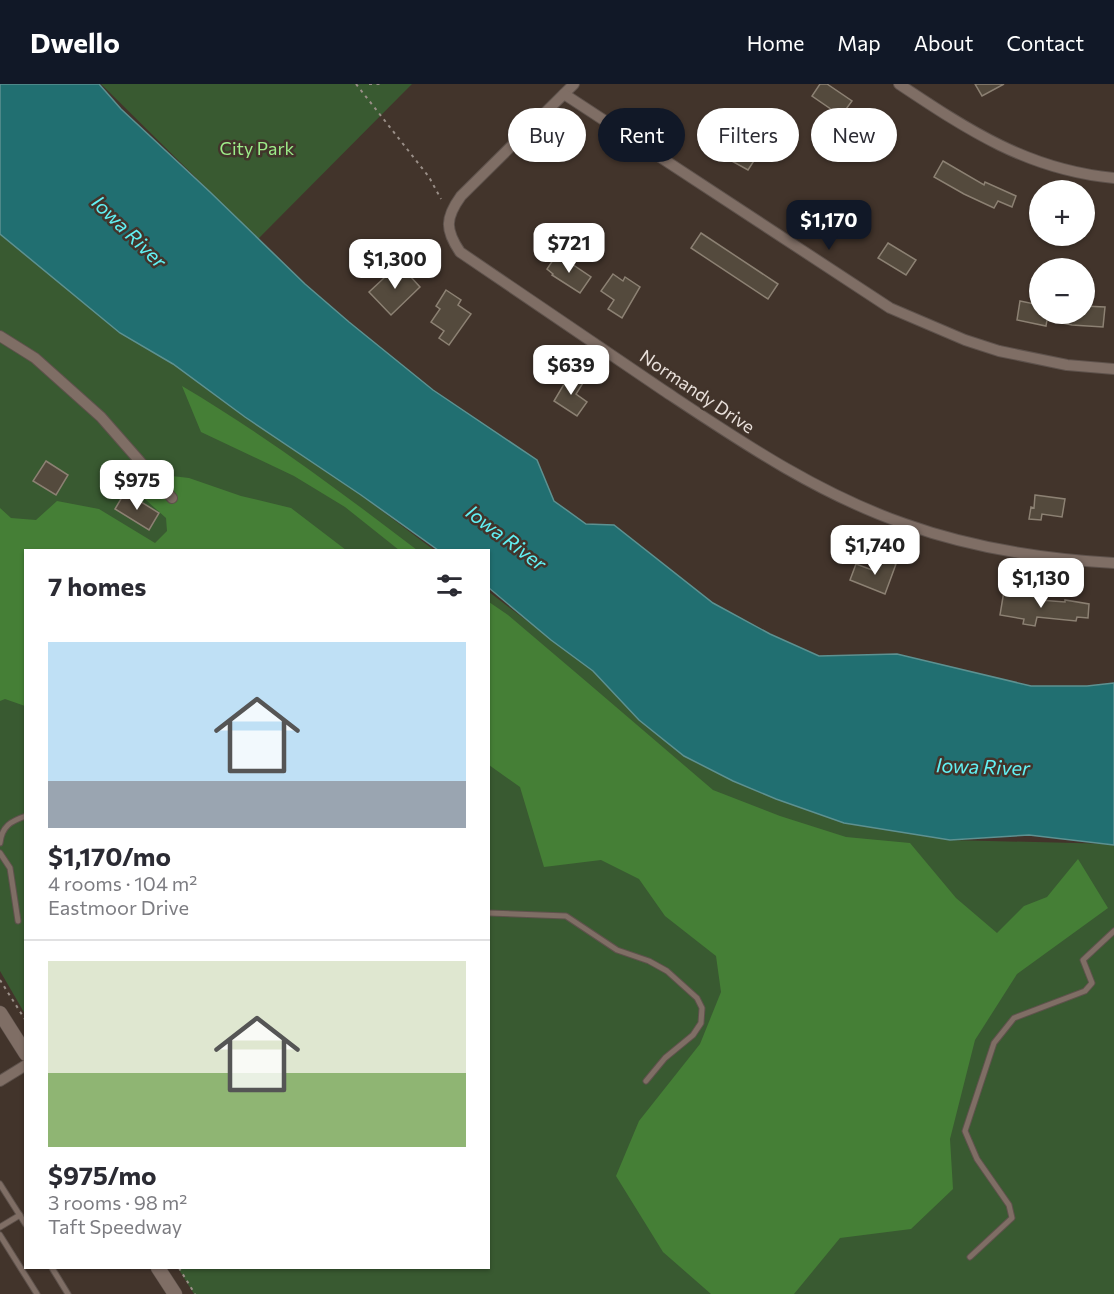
<!DOCTYPE html>
<meta charset="utf-8">
<style>
body{margin:0;font-family:Commissioner,sans-serif;background:#f2f2f3;color:#2b2b33;height:100vh;display:flex;flex-direction:column;font-size:22px;white-space:nowrap}
*{box-sizing:border-box;margin:0}
p{font-size:20px;color:#7c7c81}
.icon{flex:none;width:33px;height:33px;fill:none;stroke:currentColor;stroke-width:2;stroke-linecap:round;stroke-linejoin:round}
.map{position:relative;flex:1;overflow:hidden}
.panel{position:absolute;left:24px;top:465px;width:466px;height:720px;display:flex;flex-direction:column;background:#fff;border-radius:0px;box-shadow:0 2px 4px #0004}
.panel>*{flex:none}
.guide{position:absolute;left:508px;top:24px;width:514px;height:54px;display:flex;gap:12px}
.buttons{position:absolute;left:1029px;top:96px;display:grid;gap:12px}
.buttons a{display:grid;place-items:center;width:66px;height:66px;border-radius:50%;background:#fff;box-shadow:0 2px 4px #0004;font-size:30px}
.price{position:absolute;translate:-50% -51px;padding:0 14px;border-radius:12px;background:#fff;color:#222;font-size:20px;line-height:39px;filter:drop-shadow(0 2px 3px #0008)}
.price::after{content:'';position:absolute;left:50%;top:36px;width:18px;height:14px;margin-left:-9px;background:inherit;clip-path:polygon(0 0,100% 0,50% 100%)}
.price.current{background:#111827;color:#fff}
ul{padding:0;list-style:none}
li{display:grid;align-content:center;gap:12px;height:318px;padding:0 24px}
li+li{border-top:2px solid #e1e1e2}
li span{display:grid;place-items:center;height:186px;border-radius:0px;color:#555}
li>.icon{margin-inline-start:auto}
span .icon{width:108px;height:108px;fill:#fffc;stroke-width:1}
li b{font-size:26px}
h2{display:flex;justify-content:space-between;align-items:center;height:72px;padding:0 24px;font-size:26px}
.tag{padding:0 21px;border-radius:27px;background:#fff;box-shadow:0 2px 4px #0004;font-size:21px;line-height:54px}
.tag.current{background:#111827;color:#fff}
header{display:flex;align-items:center;gap:36px;box-sizing:border-box;height:84px;padding:0 30px;background:#111827;color:#fff}
header strong{font-size:28px}
nav{display:flex;gap:33px;margin-inline-start:auto;font-size:21px}
.map>svg:first-child{display:block}
.green{fill:#395a31}
.forest{fill:#457f36}
.water{fill:#216f71;stroke:#5d9191;stroke-width:1.5}
.building{fill:#544a3d;stroke:#8c8173;stroke-width:1.5}
.lines{fill:none;stroke-linecap:round;stroke-linejoin:round}
.service-casing{stroke:#5e524c;stroke-width:7}
.minor-casing{stroke:#5e524c;stroke-width:12}
.tertiary-casing{stroke:#5e524c;stroke-width:15}
.path{stroke:#9a8f88;stroke-width:2;stroke-dasharray:3 4.5;stroke-linecap:butt}
.service{stroke:#7f6e65;stroke-width:5}
.minor{stroke:#7f6e65;stroke-width:10}
.tertiary{stroke:#7f6e65;stroke-width:14}
.labels{text-anchor:middle;stroke-width:5;stroke-linejoin:round;paint-order:stroke}
.park-label{font-size:18px;fill:#9dec89;stroke:#42342b}
.street-label{font-size:18px;fill:#e9e0db;stroke:#42342b}
.water-label{font-size:20px;font-style:italic;fill:#62f1f4;stroke:#42342b}
</style>
<header>
<strong>Dwello</strong>
<nav><a>Home</a><a>Map</a><a>About</a><a>Contact</a></nav>
</header>
<div class="map">
<svg width="1114" height="1210" viewBox="0 0 1114 1210">
<rect width="100%" height="100%" fill="#42342b"/>
<!-- green -->
<g class="green">
<polygon points="101,0 412,0 258,155"/>
<polygon points="0,140 434,466 26,466 25,930 0,887"/>
<polygon points="489,508 593,587 950,756 1114,760 1114,1210 194,1210 178,1184 489,1184"/>
</g>
<!-- forest -->
<g class="forest">
<path d="M 182,302 C 265,351 341,408 417,466 L 399,466 L 345,423 L 294,392 L 201,348 Z"/>
<polygon points="138,388 189,394 241,412 291,424 346,466 26,466 25,622 5,615 0,617 0,424 11,434 36,436 57,417 99,425 155,459 167,447 166,434 127,399"/>
<polygon points="489,518 508,531 588,599 713,706 780,732 846,753 910,759 956,814 997,849 1024,822 1047,813 1078,775 1108,824 1017,890 975,956 950,1055 953,1105 911,1145 840,1154 794,1210 711,1210 663,1168 616,1092 639,1037 700,960 721,908 716,872 665,832 639,795 601,776 544,783 520,703 489,681"/>
</g>
<!-- water -->
<polygon class="water" points="0,0 99,0 121,25 210,108 305,200 349,238 433,306 537,376 554,417 586,440 614,441 713,519 770,550 819,572 897,570 1031,602 1087,602 1114,599 1114,761 1029,751 950,756 844,739 776,715 733,697 684,672 639,636 593,587 551,556 489,504 489,466 438,466 361,411 245,333 173,280 120,249 0,150"/>
<!-- building -->
<g class="building">
<polygon points="820,0 827,0 852,17 841,32 812,12"/>
<polygon points="975,0 1004,0 982,12"/>
<polygon points="736,51 757,65 756,67 759,69 748,86 721,71 723,69 717,65 725,52 732,57"/>
<polygon points="943,77 984,101 985,98 1016,112 1012,123 998,117 994,124 964,110 934,93"/>
<polygon points="701,149 778,200 768,215 691,164"/>
<polygon points="888,159 916,176 906,191 878,174"/>
<polygon points="557,170 591,193 580,209 552,191 553,190 547,185"/>
<polygon points="399,180 420,203 391,231 369,208"/>
<polygon points="613,190 623,197 625,193 640,203 622,234 608,225 614,216 601,207"/>
<polygon points="446,206 461,216 458,221 471,230 449,261 439,254 444,247 431,238 440,225 436,222"/>
<polygon points="1020,217 1040,221 1040,230 1084,230 1084,222 1105,223 1103,243 1072,241 1047,236 1046,242 1017,236"/>
<polygon points="570,290 583,299 576,310 587,318 577,332 554,317"/>
<polygon points="46,377 68,391 56,411 33,397"/>
<polygon points="125,408 159,429 149,446 115,425"/>
<polygon points="1035,411 1065,415 1062,433 1042,430 1041,436 1029,435 1031,423 1034,424"/>
<polygon points="879,474 896,480 885,510 850,496 856,480 875,487"/>
<polygon points="1004,507 1040,514 1040,516 1065,518 1065,516 1089,520 1088,534 1077,533 1076,537 1037,533 1035,542 1023,540 1024,535 1000,531"/>
</g>
<g class="lines">
<defs>
<g id="service">
<path d="M 0,759 C 2,742 11,737 26,732"/>
<polyline points="0,769 10,784 18,837"/>
<polyline points="489,829 566,832 617,866 649,877 667,887 697,914 702,924 701,939 693,951 665,974 646,997"/>
<polyline points="0,1100 26,1141"/>
<polyline points="0,1143 20,1131"/>
<polyline points="0,1151 37,1210"/>
<polyline points="970,1173 1012,1134 1009,1121 977,1075 965,1047 994,959 1014,934 1085,907 1092,899 1083,876 1114,847"/>
<polyline points="52,1184 68,1210"/>
</g>
<g id="minor">
<path d="M 574,0 L 461,112 C 445,134 445,146 460,168 C 527,214 595,260 663,306 C 740,357 816,409 905,440 C 972,464 1043,475 1114,479"/>
<path d="M 899,0 C 968,46 1028,86 1114,94"/>
<polyline points="564,10 890,224 965,256 999,267 1067,281 1114,285"/>
<polyline points="0,252 35,274 101,333 172,414"/>
<polyline points="0,997 26,981"/>
</g>
<g id="tertiary">
<polyline points="0,929 26,970"/>
<polyline points="158,1184 175,1210"/>
</g>
</defs>
<!-- service casing -->
<use href="#service" class="service-casing"/>
<!-- minor casing -->
<use href="#minor" class="minor-casing"/>
<!-- tertiary casing -->
<use href="#tertiary" class="tertiary-casing"/>
<!-- path -->
<g class="path">
<polyline points="356,0 429,93 441,115"/>
<polyline points="369,0 380,0"/>
<polyline points="0,896 26,937"/>
<polyline points="179,1184 195,1210"/>
</g>
<!-- service -->
<use href="#service" class="service"/>
<!-- minor -->
<use href="#minor" class="minor"/>
<!-- tertiary -->
<use href="#tertiary" class="tertiary"/>
</g>
<g class="labels">
<!-- park labels -->
<g class="park-label">
<text x="257" y="71">City Park</text>
</g>
<!-- street labels -->
<g class="street-label">
<text transform="translate(697 308) rotate(34)" y="6">Normandy Drive</text>
</g>
<!-- water labels -->
<g class="water-label">
<text transform="translate(129 148) rotate(44)" y="7">Iowa River</text>
<text transform="translate(506 454) rotate(37)" y="7">Iowa River</text>
<text transform="translate(983 683) rotate(2)" y="7">Iowa River</text>
</g>
</g>
</svg>
<div class="buttons">
<a>+</a>
<a>−</a>
</div>
<b class="price current" style="left:829px;top:167px">$1,170</b>
<b class="price" style="left:569px;top:190px">$721</b>
<b class="price" style="left:395px;top:206px">$1,300</b>
<b class="price" style="left:571px;top:312px">$639</b>
<b class="price" style="left:137px;top:427px">$975</b>
<b class="price" style="left:875px;top:492px">$1,740</b>
<b class="price" style="left:1041px;top:525px">$1,130</b>
<div class="guide">
<a class="tag">Buy</a>
<a class="tag current">Rent</a>
<a class="tag">Filters</a>
<a class="tag">New</a>
</div>
<section class="panel">
<h2>7 homes<svg class="icon" aria-label="filters" viewBox="0 0 24 24"><path d="M4 7h16M4 17h16"/><circle cx="9" cy="7" r="2"/><circle cx="15" cy="17" r="2"/></svg></h2>
<ul>
<li><span style="background:linear-gradient(#bfe0f5 75%,#9aa5b1 0)"><svg class="icon" aria-label="home" viewBox="0 0 24 24"><path d="M3 11l9-7 9 7M6 9v11h12V9"/></svg></span><div><b>$1,170/mo</b><p>4 rooms · 104 m²</p><p>Eastmoor Drive</p></div></li>
<li><span style="background:linear-gradient(#dfe7d0 60%,#8fb573 0)"><svg class="icon" aria-label="home" viewBox="0 0 24 24"><path d="M3 11l9-7 9 7M6 9v11h12V9"/></svg></span><div><b>$975/mo</b><p>3 rooms · 98 m²</p><p>Taft Speedway</p></div></li>
</ul>
</section>
</div>
